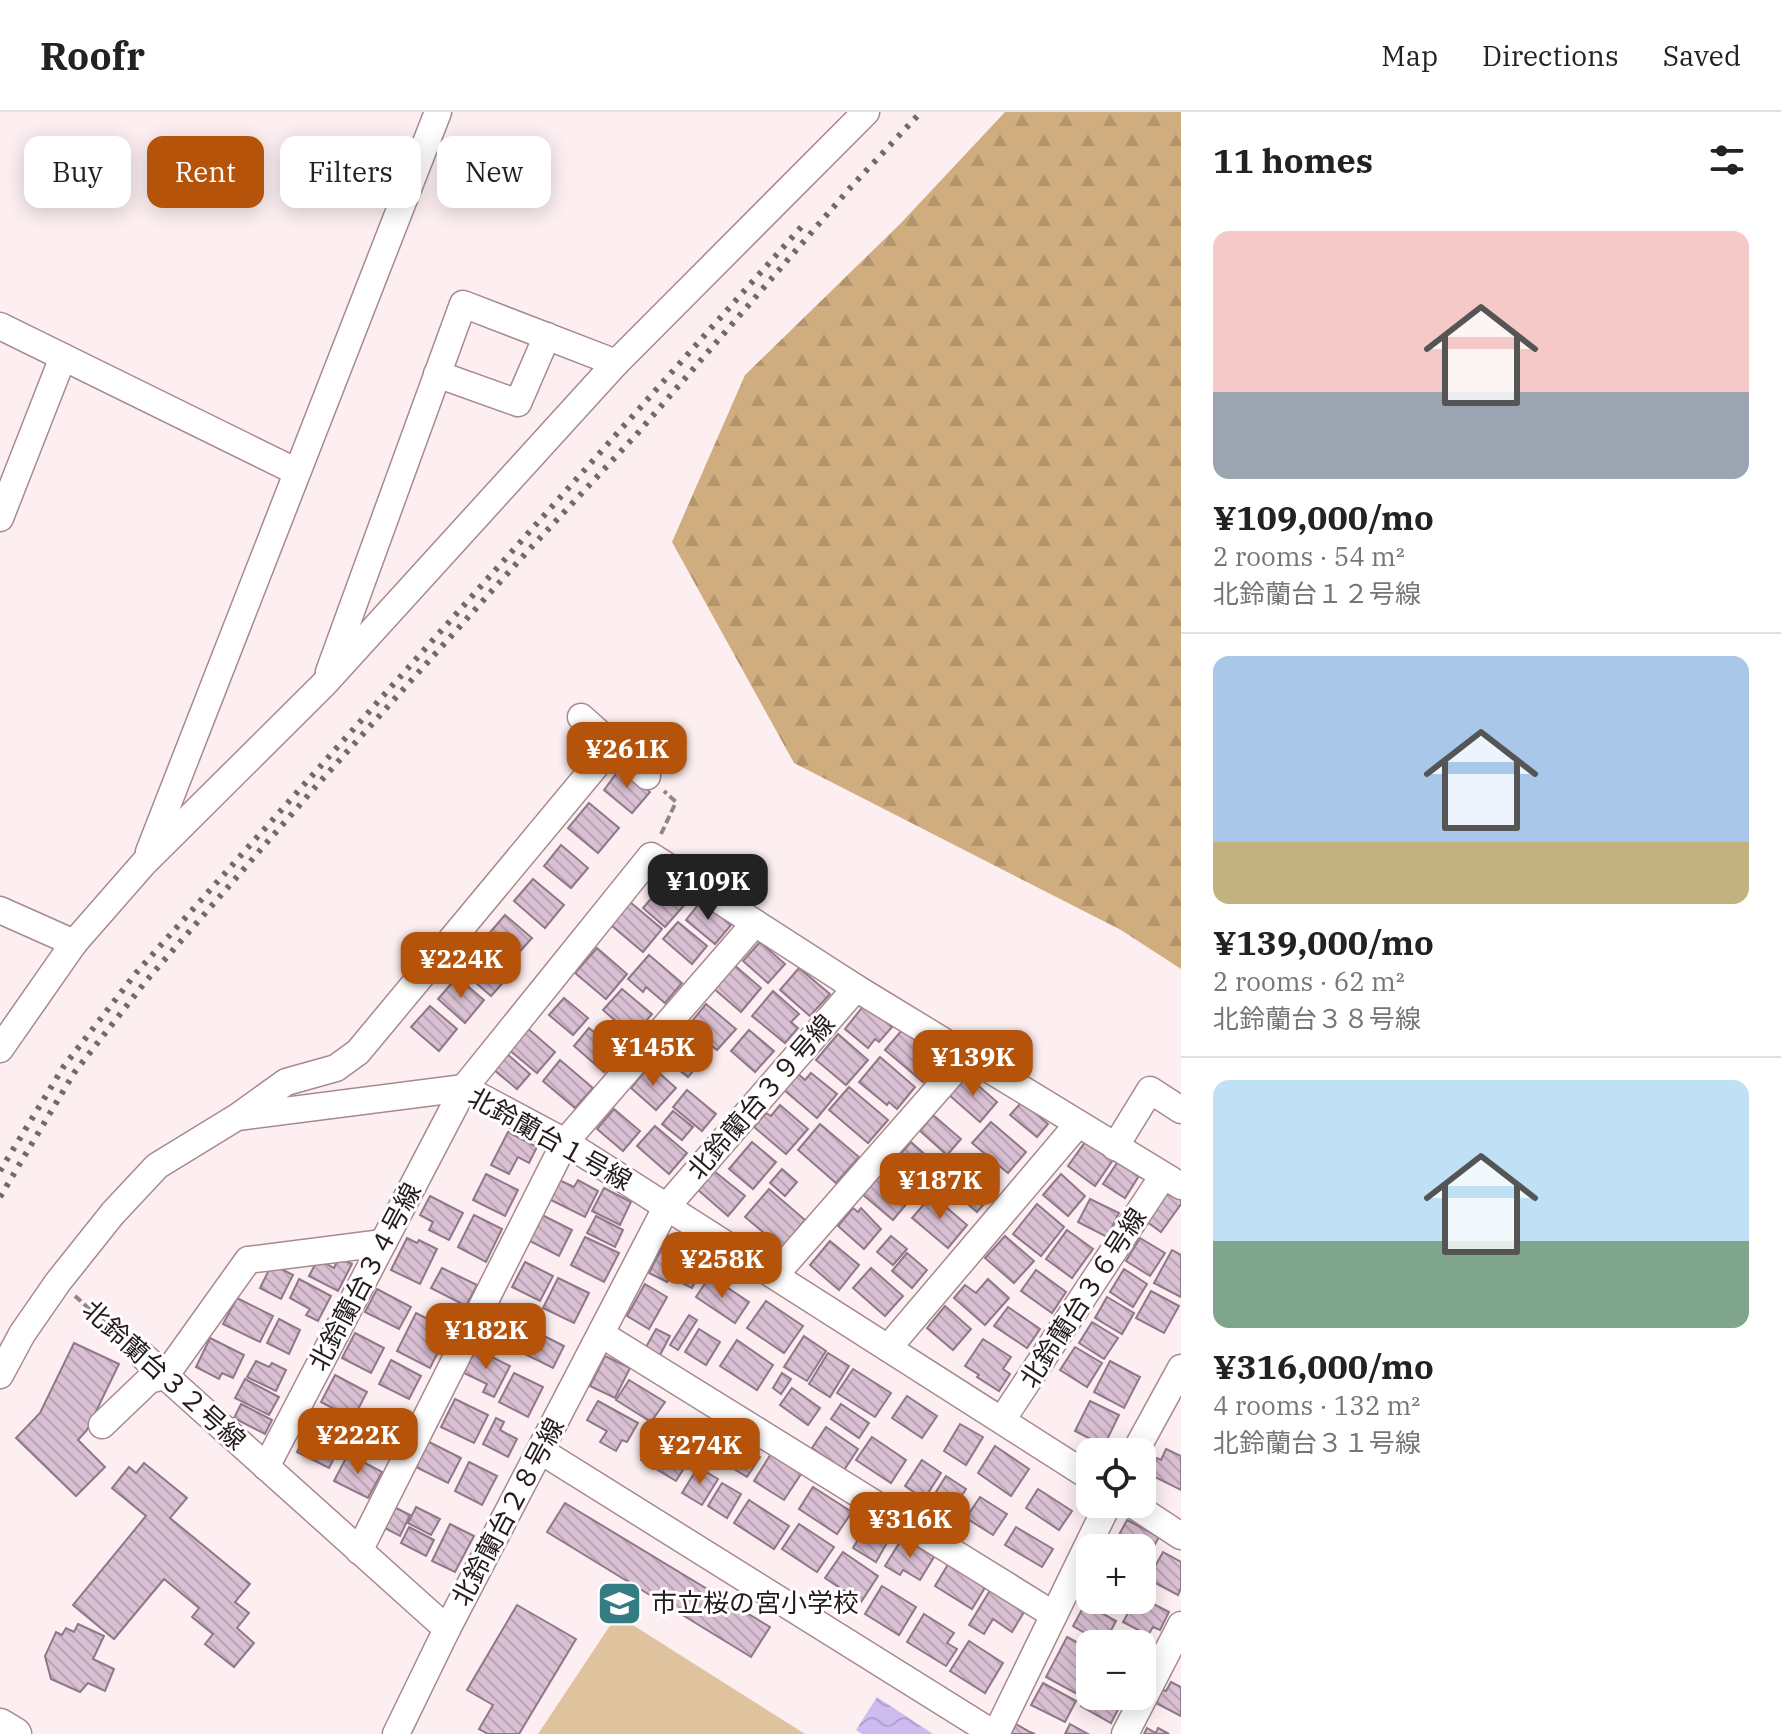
<!DOCTYPE html>
<meta charset="utf-8">
<style>
body{margin:0;font-family:"IBM Plex Serif","Noto Sans JP",serif;background:#f6f6f6;color:#222;height:100vh;display:flex;flex-direction:column;font-size:30px;white-space:nowrap}
*{box-sizing:border-box;margin:0}
p{font-size:26px;color:#767676}
.icon{flex:none;width:44px;height:44px;fill:none;stroke:currentColor;stroke-width:2;stroke-linecap:round;stroke-linejoin:round}
.map{position:relative;flex:1;overflow:hidden}
.side{display:flex;flex-direction:column;background:#fff;width:600px}
.side>*{flex:none}
.guide{position:absolute;left:24px;top:24px;width:760px;height:72px;display:flex;gap:16px}
.fabs{position:absolute;left:1076px;top:1326px;display:grid;gap:16px}
.fabs a{display:grid;place-items:center;width:80px;height:80px;border-radius:16px;background:#fff;box-shadow:0 4px 20px #0003;font-size:40px}
.price{position:absolute;translate:-50% -68px;padding:0 18px;border-radius:16px;background:#b45309;color:#fff;font-size:26px;line-height:52px;filter:drop-shadow(0 2px 4px #0008)}
.price::after{content:'';position:absolute;left:50%;top:48px;width:24px;height:18px;margin-left:-12px;background:inherit;clip-path:polygon(0 0,100% 0,50% 100%)}
.price.active{background:#222;color:#fff}
ul{padding:0;list-style:none}
li{display:grid;align-content:center;gap:16px;height:424px;padding:0 32px}
li+li{border-top:2px solid #e0e0e0}
li span{display:grid;place-items:center;height:248px;border-radius:16px;color:#555}
li>.icon{margin-inline-start:auto}
span .icon{width:144px;height:144px;fill:#fffc;stroke-width:1}
li b{font-size:34px}
h2{display:flex;justify-content:space-between;align-items:center;height:96px;padding:0 32px;font-size:34px}
.tag{padding:0 28px;border-radius:16px;background:#fff;box-shadow:0 4px 20px #0003;font-size:28px;line-height:72px}
.tag.active{background:#b45309;color:#fff}
header{display:flex;align-items:center;gap:48px;box-sizing:border-box;height:112px;padding:0 40px;background:#fff;border-bottom:2px solid #e0e0e0}
header strong{font-size:38px}
nav{display:flex;gap:44px;margin-inline-start:auto;font-size:28px}
main{display:flex;flex:1;min-height:0}
.map>svg:first-child{display:block}
.forest{fill:url(#forest-firs)}
.pitch{fill:#dfc39f}
.water{fill:url(#water-waves)}
.building{fill:url(#building-back-hatch);stroke:#8f7889;stroke-width:2}
.lines{fill:none;stroke-linecap:round;stroke-linejoin:round}
.minor-casing{stroke:#a8898e;stroke-width:29}
.major-casing{stroke:#a8898e;stroke-width:35}
.path{stroke:#938688;stroke-width:4;stroke-dasharray:8 4;stroke-linecap:butt}
.minor{stroke:#fff;stroke-width:26}
.major{stroke:#fff;stroke-width:32}
.rail{stroke:#74686a;stroke-width:6;stroke-dasharray:4 8;stroke-linecap:butt}
.labels{text-anchor:middle;stroke-width:6;stroke-linejoin:round;paint-order:stroke}
.street-label{font-size:26px;fill:#261a1c;stroke:#fff}
.poi-label{font-size:26px;fill:#261a1c;stroke:#fff;text-anchor:start}
</style>
<header>
<strong>Roofr</strong>
<nav><a>Map</a><a>Directions</a><a>Saved</a></nav>
</header>
<main>
<div class="map">
<svg width="1181" height="1622" viewBox="0 0 1181 1622">
<defs>
<pattern id="forest-firs" width="22" height="20" patternUnits="userSpaceOnUse" patternTransform="scale(2)"><rect width="22" height="20" fill="#d0ad7f"/><path d="M5 1l3.5 6h-7zM16 11l3.5 6h-7z" fill="#b2946d"/></pattern>
<pattern id="water-waves" width="16" height="10" patternUnits="userSpaceOnUse" patternTransform="scale(2)"><rect width="16" height="10" fill="#cebcf0"/><path d="M0 5q4-4 8 0t8 0" fill="none" stroke="#b1a1cd"/></pattern>
<pattern id="building-back-hatch" width="6" height="6" patternUnits="userSpaceOnUse" patternTransform="scale(2)"><rect width="6" height="6" fill="#d9c0d3"/><path d="M-1 5l2 2M0 0l6 6M5-1l2 2" fill="none" stroke="#baa4b5"/></pattern>
</defs>
<rect width="100%" height="100%" fill="#fdeff1"/>
<!-- forest -->
<polygon class="forest" points="1005,0 1181,0 1181,857 1121,818 794,651 672,430 745,263 901,111"/>
<!-- pitch -->
<polygon class="pitch" points="617,1503 805,1622 538,1622"/>
<!-- water -->
<polygon class="water" points="877,1585 933,1622 862,1622 856,1618"/>
<!-- building -->
<g class="building">
<polygon points="621,655 650,680 632,701 604,678"/>
<polygon points="589,691 619,716 598,741 568,716"/>
<polygon points="561,733 588,756 571,776 544,754"/>
<polygon points="533,767 564,793 545,816 514,789"/>
<polygon points="664,772 686,791 665,815 643,796"/>
<polygon points="702,788 731,813 715,832 686,808"/>
<polygon points="630,790 662,817 643,840 611,813"/>
<polygon points="505,803 532,826 513,847 487,824"/>
<polygon points="678,810 707,834 692,852 663,827"/>
<polygon points="760,830 785,852 768,871 743,849"/>
<polygon points="597,836 627,862 606,887 575,861"/>
<polygon points="649,843 682,871 665,891 646,875 643,880 628,867"/>
<polygon points="484,845 508,865 491,884 461,858 471,846 478,852"/>
<polygon points="733,852 761,876 741,900 713,876"/>
<polygon points="799,856 830,882 810,904 780,878"/>
<polygon points="457,865 484,888 465,911 438,887"/>
<polygon points="622,877 652,902 633,924 603,898"/>
<polygon points="773,879 799,902 791,910 798,916 785,931 752,904"/>
<polygon points="564,886 588,906 573,923 549,903"/>
<polygon points="706,892 736,917 717,938 688,914"/>
<polygon points="865,892 892,915 879,930 875,927 868,936 845,917"/>
<polygon points="430,894 457,917 439,939 411,915"/>
<polygon points="526,915 555,940 537,961 508,937"/>
<polygon points="589,916 620,942 604,960 574,934"/>
<polygon points="903,917 923,934 927,930 945,944 923,970 885,938"/>
<polygon points="749,918 774,939 755,960 731,939"/>
<polygon points="838,922 868,948 846,973 816,948"/>
<polygon points="681,927 704,946 688,965 665,947"/>
<polygon points="506,941 530,962 517,977 493,957"/>
<polygon points="880,945 915,975 897,997 889,990 887,993 859,970"/>
<polygon points="560,948 593,976 575,996 543,969"/>
<polygon points="650,953 676,976 656,998 631,976"/>
<polygon points="811,961 837,982 817,1006 784,978 798,962 805,968"/>
<polygon points="966,963 997,990 980,1010 949,983"/>
<polygon points="849,975 888,1008 868,1031 829,998"/>
<polygon points="687,978 716,1002 702,1019 673,995"/>
<polygon points="1022,990 1048,1012 1037,1025 1010,1003"/>
<polygon points="780,993 808,1017 786,1042 754,1015 766,1001 771,1004"/>
<polygon points="614,997 640,1019 623,1039 597,1017"/>
<polygon points="673,999 693,1015 682,1028 662,1012"/>
<polygon points="933,1003 961,1027 947,1043 920,1019"/>
<polygon points="991,1010 1026,1040 1008,1061 972,1031"/>
<polygon points="820,1012 859,1045 836,1071 798,1038"/>
<polygon points="655,1014 687,1041 669,1062 637,1034"/>
<polygon points="508,1020 537,1035 529,1051 518,1045 509,1062 491,1053"/>
<polygon points="1088,1026 1115,1045 1095,1074 1068,1054"/>
<polygon points="752,1030 776,1050 753,1077 729,1057"/>
<polygon points="911,1030 929,1046 915,1062 897,1046"/>
<polygon points="933,1042 947,1053 929,1073 916,1062"/>
<polygon points="1121,1045 1142,1059 1125,1086 1103,1072"/>
<polygon points="959,1047 995,1079 977,1100 940,1068"/>
<polygon points="782,1057 797,1070 785,1084 770,1071"/>
<polygon points="883,1058 913,1084 893,1108 862,1082"/>
<polygon points="714,1059 745,1084 728,1104 698,1078"/>
<polygon points="486,1062 518,1078 505,1104 473,1088"/>
<polygon points="1061,1062 1085,1084 1068,1104 1043,1083"/>
<polygon points="559,1068 574,1075 578,1068 598,1079 585,1105 549,1087"/>
<polygon points="604,1076 631,1090 620,1113 592,1099"/>
<polygon points="769,1077 805,1108 782,1136 745,1105"/>
<polygon points="1168,1079 1181,1088 1181,1092 1161,1120 1146,1109"/>
<polygon points="932,1083 967,1113 948,1136 912,1106"/>
<polygon points="430,1084 463,1101 449,1128 429,1118 433,1110 420,1103"/>
<polygon points="1090,1087 1119,1101 1107,1125 1078,1110"/>
<polygon points="1037,1092 1064,1115 1041,1144 1013,1122"/>
<polygon points="853,1096 858,1100 861,1096 881,1117 864,1137 838,1114"/>
<polygon points="474,1103 502,1117 486,1150 458,1135"/>
<polygon points="542,1103 572,1118 559,1144 530,1129"/>
<polygon points="596,1104 623,1118 615,1135 587,1121"/>
<polygon points="1067,1118 1093,1137 1072,1166 1046,1147"/>
<polygon points="668,1124 708,1145 692,1176 670,1165 667,1170 649,1161"/>
<polygon points="891,1124 907,1137 893,1153 877,1140"/>
<polygon points="1005,1124 1034,1149 1014,1171 985,1146"/>
<polygon points="585,1125 619,1141 604,1170 571,1153"/>
<polygon points="407,1126 417,1131 419,1128 437,1137 420,1172 391,1158"/>
<polygon points="1140,1126 1165,1141 1150,1164 1126,1149"/>
<polygon points="830,1129 859,1153 839,1178 810,1153"/>
<polygon points="1172,1138 1181,1143 1181,1185 1154,1171"/>
<polygon points="907,1141 927,1158 912,1176 892,1159"/>
<polygon points="339,1145 352,1152 338,1179 309,1164 318,1147 334,1156"/>
<polygon points="525,1150 553,1164 540,1189 512,1175"/>
<polygon points="272,1152 293,1163 281,1187 260,1176"/>
<polygon points="442,1156 477,1173 466,1194 431,1176"/>
<polygon points="871,1156 903,1184 885,1204 853,1176"/>
<polygon points="1124,1157 1147,1172 1133,1195 1110,1180"/>
<polygon points="1036,1158 1066,1180 1052,1201 1021,1179"/>
<polygon points="710,1164 749,1190 735,1211 696,1185"/>
<polygon points="558,1166 589,1181 574,1211 543,1196"/>
<polygon points="299,1167 331,1184 318,1209 306,1203 310,1197 290,1186"/>
<polygon points="988,1167 1009,1186 985,1213 954,1186 965,1173 976,1181"/>
<polygon points="645,1172 667,1185 649,1217 627,1204"/>
<polygon points="377,1177 411,1195 399,1217 365,1200"/>
<polygon points="1151,1179 1179,1194 1164,1221 1136,1206"/>
<polygon points="1107,1185 1134,1201 1122,1222 1095,1206"/>
<polygon points="237,1186 273,1204 260,1230 223,1212"/>
<polygon points="766,1189 803,1214 784,1241 747,1216"/>
<polygon points="496,1193 527,1208 512,1238 481,1223"/>
<polygon points="945,1194 971,1217 953,1238 927,1216"/>
<polygon points="1008,1195 1040,1217 1027,1236 994,1214"/>
<polygon points="416,1201 449,1218 430,1256 397,1239"/>
<polygon points="689,1203 697,1208 678,1238 670,1233"/>
<polygon points="279,1207 300,1218 289,1242 267,1231"/>
<polygon points="1092,1210 1118,1226 1104,1247 1079,1231"/>
<polygon points="656,1217 670,1224 660,1243 646,1235"/>
<polygon points="699,1217 720,1230 706,1253 685,1240"/>
<polygon points="534,1219 564,1234 553,1256 523,1241"/>
<polygon points="355,1221 384,1236 371,1261 342,1246"/>
<polygon points="804,1224 826,1239 807,1269 784,1255"/>
<polygon points="210,1226 244,1243 233,1266 222,1261 219,1267 196,1255"/>
<polygon points="983,1227 1011,1245 1003,1257 1010,1262 999,1279 977,1265 979,1263 965,1254"/>
<polygon points="737,1228 773,1253 757,1278 720,1254"/>
<polygon points="74,1231 119,1252 87,1318 78,1328 105,1355 76,1384 16,1326 40,1301"/>
<polygon points="1075,1235 1102,1251 1087,1275 1060,1258"/>
<polygon points="474,1236 510,1254 494,1285 483,1280 487,1272 462,1260"/>
<polygon points="828,1241 849,1254 830,1285 809,1272"/>
<polygon points="605,1244 630,1256 615,1286 590,1274"/>
<polygon points="391,1248 421,1264 409,1287 379,1272"/>
<polygon points="256,1249 269,1255 272,1251 286,1258 276,1279 247,1265"/>
<polygon points="1110,1249 1140,1265 1124,1296 1094,1280"/>
<polygon points="853,1257 891,1281 875,1305 837,1281"/>
<polygon points="514,1261 543,1275 528,1305 499,1290"/>
<polygon points="782,1261 791,1267 781,1282 773,1276"/>
<polygon points="335,1263 367,1280 353,1307 321,1290"/>
<polygon points="245,1267 279,1285 269,1303 235,1286"/>
<polygon points="629,1268 665,1290 651,1310 616,1288"/>
<polygon points="792,1276 820,1296 808,1313 780,1293"/>
<polygon points="907,1284 937,1304 922,1326 892,1306"/>
<polygon points="455,1287 488,1303 474,1331 441,1315"/>
<polygon points="598,1289 638,1311 627,1330 622,1328 616,1339 600,1330 607,1319 587,1308"/>
<polygon points="1090,1289 1119,1303 1104,1334 1075,1319"/>
<polygon points="241,1292 272,1308 265,1322 234,1306"/>
<polygon points="841,1292 869,1311 859,1326 831,1307"/>
<polygon points="390,1302 406,1310 397,1326 392,1323 383,1341 356,1328 367,1306 384,1314"/>
<polygon points="496,1306 504,1310 500,1318 517,1327 508,1345 483,1332"/>
<polygon points="312,1310 344,1327 329,1356 297,1340"/>
<polygon points="960,1312 983,1325 966,1353 944,1339"/>
<polygon points="826,1315 858,1337 844,1358 812,1336"/>
<polygon points="721,1321 760,1345 747,1365 708,1341"/>
<polygon points="655,1323 691,1345 676,1369 641,1348"/>
<polygon points="872,1325 906,1348 891,1371 856,1348"/>
<polygon points="427,1329 461,1346 448,1371 414,1354"/>
<polygon points="995,1334 1029,1357 1011,1384 978,1361"/>
<polygon points="1166,1337 1181,1344 1181,1378 1149,1362 1157,1346 1161,1348"/>
<polygon points="772,1340 803,1359 784,1388 754,1369"/>
<polygon points="348,1342 382,1360 368,1386 334,1369"/>
<polygon points="922,1348 941,1361 924,1387 905,1374"/>
<polygon points="469,1350 497,1364 482,1393 455,1379"/>
<polygon points="144,1351 187,1386 170,1406 250,1472 235,1490 249,1501 237,1516 254,1531 234,1555 205,1532 213,1522 192,1505 199,1496 164,1467 114,1527 73,1493 146,1404 112,1376 129,1355 136,1361"/>
<polygon points="698,1355 718,1367 702,1393 682,1381"/>
<polygon points="946,1364 966,1377 949,1404 929,1391"/>
<polygon points="722,1371 741,1382 727,1406 708,1394"/>
<polygon points="813,1375 852,1400 837,1422 799,1397"/>
<polygon points="1038,1377 1072,1399 1059,1418 1026,1396"/>
<polygon points="980,1385 1007,1402 993,1423 966,1406"/>
<polygon points="749,1388 789,1414 774,1437 734,1411"/>
<polygon points="565,1391 770,1515 751,1545 547,1420"/>
<polygon points="394,1395 410,1403 400,1424 383,1415"/>
<polygon points="416,1395 440,1407 431,1423 408,1411"/>
<polygon points="873,1402 896,1415 876,1450 853,1436"/>
<polygon points="1127,1408 1159,1425 1143,1455 1142,1436 1112,1436"/>
<polygon points="450,1412 474,1424 455,1460 432,1449"/>
<polygon points="799,1412 834,1435 817,1460 782,1437"/>
<polygon points="409,1415 434,1428 426,1444 401,1431"/>
<polygon points="1016,1415 1053,1437 1042,1455 1005,1433"/>
<polygon points="903,1425 934,1445 920,1468 903,1458 900,1463 885,1454"/>
<polygon points="843,1440 878,1464 861,1490 825,1466"/>
<polygon points="1163,1440 1181,1450 1181,1476 1178,1483 1148,1467"/>
<polygon points="949,1451 986,1474 972,1497 935,1474"/>
<polygon points="882,1474 916,1495 899,1523 865,1502"/>
<polygon points="992,1475 1007,1484 1005,1488 1024,1500 1012,1520 993,1507 984,1522 969,1513"/>
<polygon points="1142,1486 1169,1500 1160,1518 1153,1515 1148,1523 1123,1510 1135,1488 1142,1488"/>
<polygon points="1085,1492 1116,1509 1104,1532 1073,1514"/>
<polygon points="517,1493 576,1527 519,1622 488,1622 479,1617 493,1593 467,1578"/>
<polygon points="924,1502 954,1521 947,1531 957,1537 946,1554 907,1530"/>
<polygon points="78,1512 104,1524 93,1547 114,1557 105,1579 88,1571 80,1580 51,1567 45,1544 56,1520 62,1523 66,1516 74,1520"/>
<polygon points="1067,1525 1090,1537 1090,1558 1077,1582 1046,1565"/>
<polygon points="969,1529 1003,1551 985,1581 950,1559"/>
<polygon points="1171,1570 1181,1575 1181,1604 1156,1591 1162,1578 1166,1579"/>
<polygon points="1043,1571 1076,1589 1065,1610 1031,1593"/>
<polygon points="1090,1577 1090,1584 1125,1584 1111,1611 1081,1594"/>
<polygon points="1016,1612 1030,1620 1035,1622 1011,1622"/>
<polygon points="1070,1612 1088,1622 1065,1622"/>
<polygon points="1147,1616 1156,1621 1158,1616 1169,1622 1144,1622"/>
</g>
<g class="lines">
<defs>
<g id="minor">
<polyline points="0,214 297,360"/>
<polyline points="437,262 518,291 547,224"/>
<polyline points="0,406 63,245"/>
<polyline points="329,560 463,192 616,251"/>
<polyline points="581,605 647,664"/>
<polyline points="149,740 438,0"/>
<polyline points="0,798 74,831"/>
<polyline points="0,937 74,831 144,751 324,572 616,251 866,0"/>
<polyline points="240,1003 286,970 336,956 358,940 613,633"/>
<polyline points="1115,1035 1150,978 1181,998"/>
<polyline points="775,1163 967,944"/>
<polyline points="601,1222 1054,1503"/>
<polyline points="888,1236 1078,1012"/>
<polyline points="143,1244 447,1517"/>
<polyline points="0,1263 22,1222 58,1170 113,1101 157,1054 237,1005 464,976 565,1030 1090,1365"/>
<polyline points="1002,1308 1163,1064"/>
<polyline points="102,1313 149,1268 165,1264 248,1148 383,1131"/>
<polyline points="541,1339 994,1622"/>
<polyline points="1135,1340 1181,1256"/>
<polyline points="266,1355 464,976 651,744 856,876 1181,1074"/>
<polyline points="1132,1392 1181,1424"/>
<polyline points="359,1439 565,1030 755,811"/>
<polyline points="396,1622 447,1517 667,1094 856,876"/>
<polyline points="996,1622 1108,1392"/>
<polyline points="1125,1622 1181,1513"/>
</g>
<polyline id="major" points="0,1613 15,1622"/>
</defs>
<!-- minor casing -->
<use href="#minor" class="minor-casing"/>
<!-- major casing -->
<use href="#major" class="major-casing"/>
<!-- path -->
<g class="path">
<polyline points="661,722 676,690 664,679"/>
<polyline points="75,1184 125,1229"/>
</g>
<!-- minor -->
<use href="#minor" class="minor"/>
<!-- major -->
<use href="#major" class="major"/>
<!-- rail -->
<g class="rail">
<polyline points="0,1059 64,954 136,861 803,113"/>
<polyline points="0,1085 74,961 146,869 318,672 526,441 636,323 850,76 921,0"/>
</g>
</g>
<!-- icons -->
<defs>
<symbol id="school-square" viewBox="-11 -11 22 22"><rect x="-9" y="-9" width="18" height="18" rx="4" fill="#337c81" stroke="#fff"/><path d="M0-5L7-2L0 1L-7-2ZM-4 1L0 2.5L4 1V4Q0 6-4 4Z" fill="#fff"/></symbol>
</defs>
<g fill-rule="evenodd">
<use href="#school-square" x="594" y="1466" width="51" height="51"/>
</g>
<g class="labels">
<!-- street labels -->
<g class="street-label">
<text transform="translate(761 985) rotate(-49)" y="9">北鈴蘭台３９号線</text>
<text transform="translate(550 1027) rotate(29)" y="9">北鈴蘭台１号線</text>
<text transform="translate(365 1165) rotate(-62)" y="9">北鈴蘭台３４号線</text>
<text transform="translate(1083 1186) rotate(-57)" y="9">北鈴蘭台３６号線</text>
<text transform="translate(164 1263) rotate(42)" y="9">北鈴蘭台３２号線</text>
<text transform="translate(508 1400) rotate(-62)" y="9">北鈴蘭台２８号線</text>
</g>
<!-- poi labels -->
<g class="poi-label">
<text x="651" y="1500">市立桜の宮小学校</text>
</g>
</g>
</svg>
<div class="fabs">
<a><svg class="icon" aria-label="locate" viewBox="0 0 24 24"><circle cx="12" cy="12" r="6"/><path d="M12 2v4M12 18v4M2 12h4M18 12h4"/></svg></a>
<a>+</a>
<a>−</a>
</div>
<b class="price" style="left:627px;top:678px">¥261K</b>
<b class="price active" style="left:708px;top:810px">¥109K</b>
<b class="price" style="left:461px;top:888px">¥224K</b>
<b class="price" style="left:653px;top:976px">¥145K</b>
<b class="price" style="left:973px;top:986px">¥139K</b>
<b class="price" style="left:940px;top:1109px">¥187K</b>
<b class="price" style="left:722px;top:1188px">¥258K</b>
<b class="price" style="left:486px;top:1259px">¥182K</b>
<b class="price" style="left:358px;top:1364px">¥222K</b>
<b class="price" style="left:700px;top:1374px">¥274K</b>
<b class="price" style="left:910px;top:1448px">¥316K</b>
<div class="guide">
<a class="tag">Buy</a>
<a class="tag active">Rent</a>
<a class="tag">Filters</a>
<a class="tag">New</a>
</div>
</div>
<section class="side">
<h2>11 homes<svg class="icon" aria-label="filters" viewBox="0 0 24 24"><path d="M4 7h16M4 17h16"/><circle cx="9" cy="7" r="2"/><circle cx="15" cy="17" r="2"/></svg></h2>
<ul>
<li><span style="background:linear-gradient(#f6c9c9 65%,#9aa5b1 0)"><svg class="icon" aria-label="home" viewBox="0 0 24 24"><path d="M3 11l9-7 9 7M6 9v11h12V9"/></svg></span><div><b>¥109,000/mo</b><p>2 rooms · 54 m²</p><p>北鈴蘭台１２号線</p></div></li>
<li><span style="background:linear-gradient(#a9c7e8 75%,#c2b280 0)"><svg class="icon" aria-label="home" viewBox="0 0 24 24"><path d="M3 11l9-7 9 7M6 9v11h12V9"/></svg></span><div><b>¥139,000/mo</b><p>2 rooms · 62 m²</p><p>北鈴蘭台３８号線</p></div></li>
<li><span style="background:linear-gradient(#bfe0f5 65%,#7fa58c 0)"><svg class="icon" aria-label="home" viewBox="0 0 24 24"><path d="M3 11l9-7 9 7M6 9v11h12V9"/></svg></span><div><b>¥316,000/mo</b><p>4 rooms · 132 m²</p><p>北鈴蘭台３１号線</p></div></li>
</ul>
</section>
</main>
